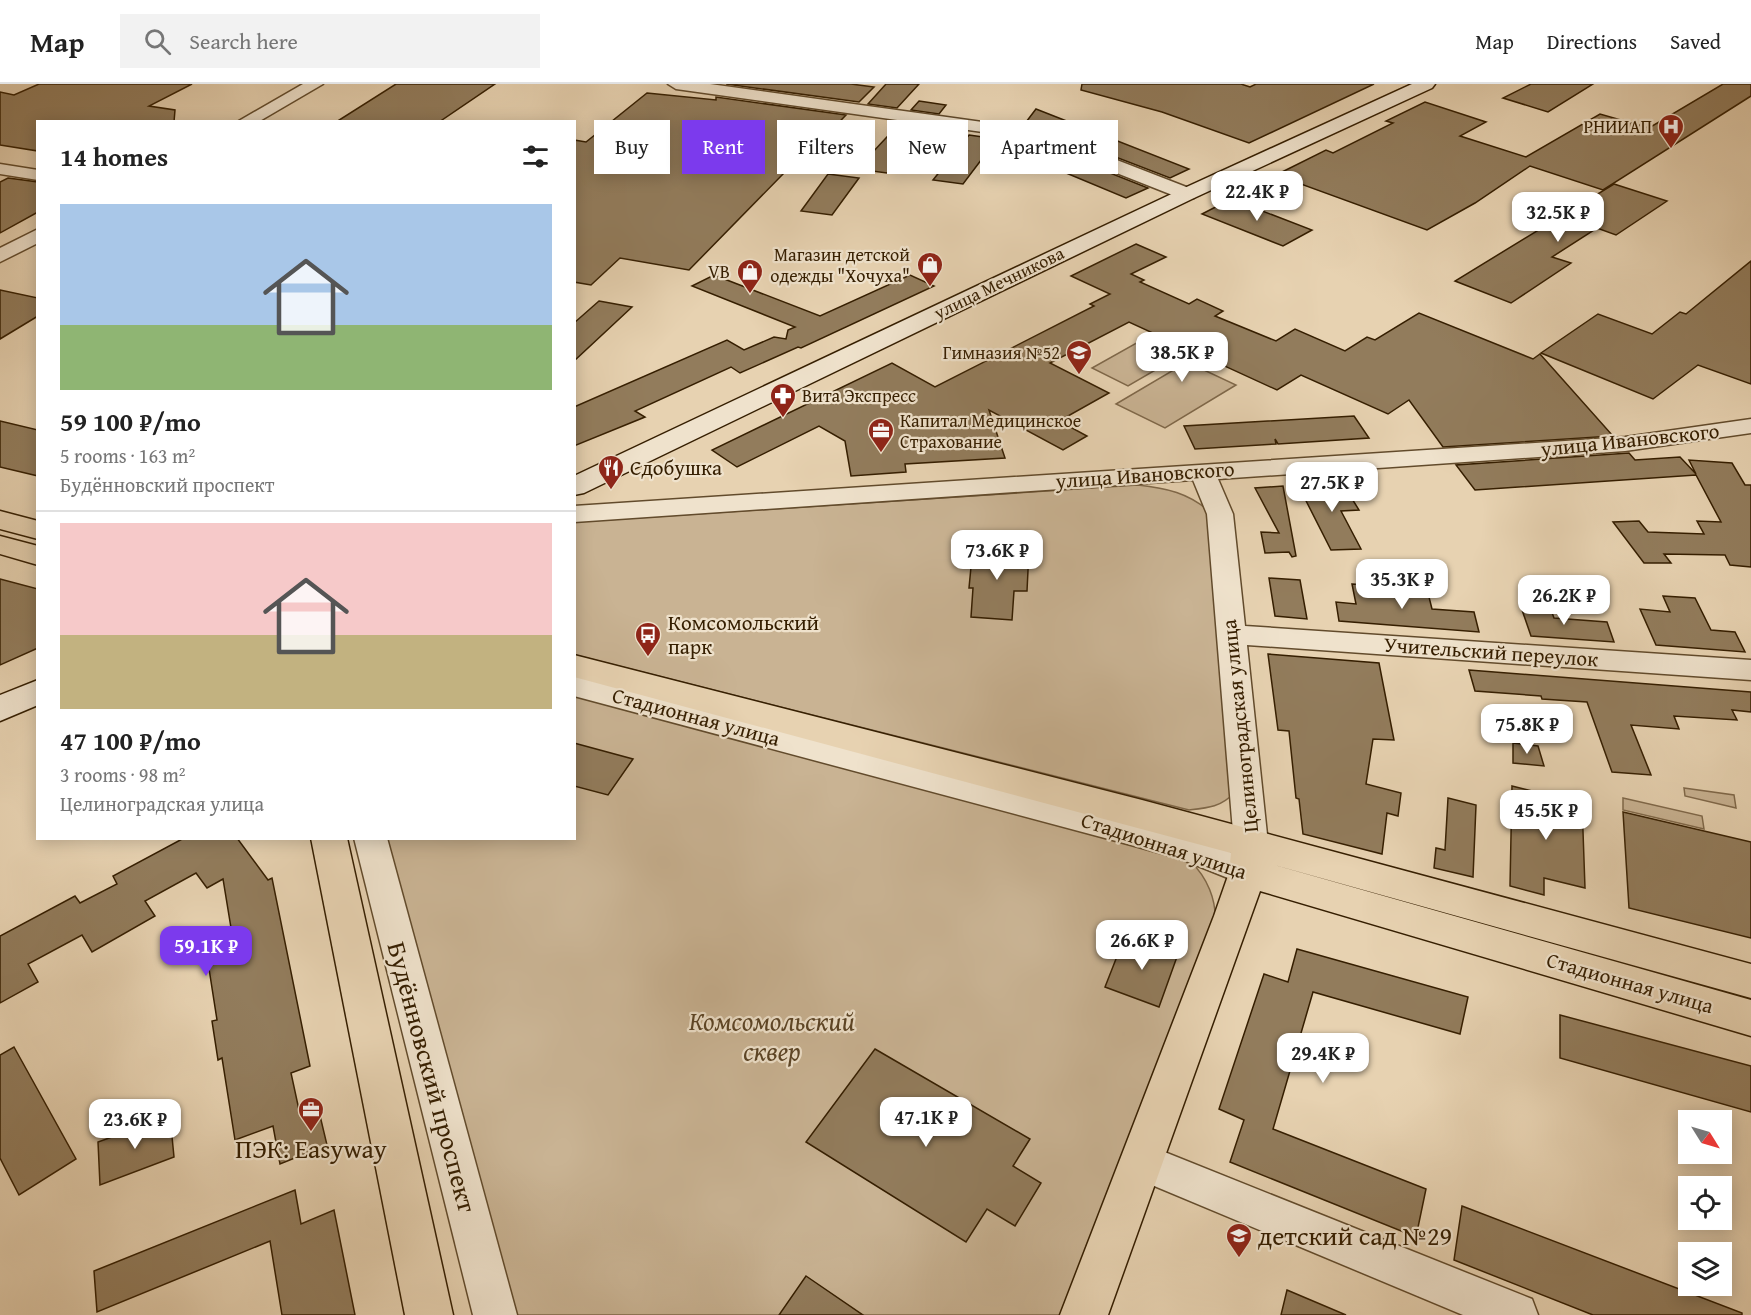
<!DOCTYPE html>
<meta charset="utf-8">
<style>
body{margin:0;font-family:"Gentium Book Plus",serif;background:#f2f2f2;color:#222;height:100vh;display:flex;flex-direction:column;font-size:22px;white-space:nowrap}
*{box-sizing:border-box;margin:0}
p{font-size:20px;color:#767676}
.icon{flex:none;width:33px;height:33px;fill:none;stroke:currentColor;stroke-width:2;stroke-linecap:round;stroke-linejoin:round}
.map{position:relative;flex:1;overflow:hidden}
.panel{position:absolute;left:36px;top:36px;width:540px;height:720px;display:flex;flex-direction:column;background:#fff;border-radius:0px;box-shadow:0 3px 15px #0003}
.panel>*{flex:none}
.top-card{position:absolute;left:594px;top:36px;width:570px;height:54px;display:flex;gap:12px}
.needle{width:39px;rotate:127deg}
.fabs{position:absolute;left:1678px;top:1026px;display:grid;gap:12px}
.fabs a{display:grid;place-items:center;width:54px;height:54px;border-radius:0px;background:#fff;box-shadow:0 3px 15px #0003;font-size:30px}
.price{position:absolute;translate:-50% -51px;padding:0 14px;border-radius:12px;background:#fff;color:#222;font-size:20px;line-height:39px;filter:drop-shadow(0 2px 3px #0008)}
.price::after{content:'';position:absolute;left:50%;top:36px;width:18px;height:14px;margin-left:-9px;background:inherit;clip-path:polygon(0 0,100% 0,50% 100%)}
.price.on{background:#7c3aed;color:#fff}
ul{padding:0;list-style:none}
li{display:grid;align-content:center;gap:12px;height:318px;padding:0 24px}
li+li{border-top:2px solid #e0e0e0}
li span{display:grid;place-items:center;height:186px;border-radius:0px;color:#555}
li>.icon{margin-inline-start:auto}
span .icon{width:108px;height:108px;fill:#fffc;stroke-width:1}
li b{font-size:26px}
h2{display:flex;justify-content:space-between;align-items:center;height:72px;padding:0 24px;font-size:26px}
.tag{padding:0 21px;border-radius:0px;background:#fff;box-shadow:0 3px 15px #0003;font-size:21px;line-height:54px}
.tag.on{background:#7c3aed;color:#fff}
header{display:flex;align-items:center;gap:36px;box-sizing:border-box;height:84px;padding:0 30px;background:#fff;border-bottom:2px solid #e0e0e0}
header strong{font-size:28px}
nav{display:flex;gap:33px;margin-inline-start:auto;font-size:21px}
.search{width:420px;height:54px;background:#f2f2f2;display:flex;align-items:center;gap:15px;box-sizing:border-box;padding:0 21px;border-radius:0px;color:#767676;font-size:22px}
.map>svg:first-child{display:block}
.green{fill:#c9b393;stroke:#7f684a;stroke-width:1.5}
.building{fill:#927c5c;stroke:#351e00;stroke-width:1.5}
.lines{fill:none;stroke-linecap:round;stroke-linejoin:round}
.minor-casing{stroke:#624b2c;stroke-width:3}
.secondary-casing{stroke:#351e00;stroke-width:3}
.primary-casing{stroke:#351e00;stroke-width:3}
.minor{fill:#efe2cc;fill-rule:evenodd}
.secondary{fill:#efe2cc;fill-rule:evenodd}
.primary{fill:#e7d2b1;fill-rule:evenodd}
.labels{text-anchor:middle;stroke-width:4.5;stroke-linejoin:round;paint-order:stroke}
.far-poi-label{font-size:18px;fill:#351e00;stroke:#efe2cc;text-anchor:end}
.far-street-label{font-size:18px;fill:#351e00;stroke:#efe2cc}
.street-label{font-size:21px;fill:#351e00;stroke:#efe2cc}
.poi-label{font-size:21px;fill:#351e00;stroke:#efe2cc;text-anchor:start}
.near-park-label{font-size:26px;font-style:italic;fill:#5a4325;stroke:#efe2cc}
.near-street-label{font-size:26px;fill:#351e00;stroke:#efe2cc}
.near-poi-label{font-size:26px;fill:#351e00;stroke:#efe2cc}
</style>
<header>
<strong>Map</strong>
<div class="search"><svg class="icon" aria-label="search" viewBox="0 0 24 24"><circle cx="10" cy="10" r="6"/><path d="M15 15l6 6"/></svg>Search here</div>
<nav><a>Map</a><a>Directions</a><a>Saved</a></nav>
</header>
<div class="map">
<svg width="1751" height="1231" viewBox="0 0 1751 1231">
<rect width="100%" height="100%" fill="#e7d2b1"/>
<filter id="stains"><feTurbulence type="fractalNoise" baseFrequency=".00333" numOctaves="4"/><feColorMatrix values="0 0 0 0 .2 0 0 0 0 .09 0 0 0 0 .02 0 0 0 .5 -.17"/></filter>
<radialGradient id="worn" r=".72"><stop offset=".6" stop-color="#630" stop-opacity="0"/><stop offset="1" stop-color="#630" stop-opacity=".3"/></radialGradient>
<!-- green -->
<g class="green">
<polygon points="1140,257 1176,274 1128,302 1092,284"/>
<polygon points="1187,278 1236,301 1165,344 1116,320"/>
<path d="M 1138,401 C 1166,404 1189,409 1210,428 L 1234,709 C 1221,723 1208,724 1189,726 L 575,571 L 575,438 Z"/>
<path d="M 575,611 L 1190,777 C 1207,793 1217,816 1215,840 L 1066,1231 L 512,1231 L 384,755 L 574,754 Z"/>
<polygon points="1684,704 1734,711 1736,724 1685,712"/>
<polygon points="1623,714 1702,732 1704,745 1623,726"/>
</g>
<!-- building -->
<g class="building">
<polygon points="39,0 192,0 149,22 175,26 174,38 38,38 38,67 0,61 0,8 14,11"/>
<polygon points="396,0 495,0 439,38 336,38"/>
<polygon points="726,0 851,0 874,3 859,18"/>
<polygon points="886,0 919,0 897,24 868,20"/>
<polygon points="1082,0 1241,0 1250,3 1256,0 1374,0 1249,59 1162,28 1081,6"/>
<polygon points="1531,0 1593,0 1548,28 1503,14"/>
<polygon points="1723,0 1751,0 1751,12 1603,106 1530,82 1475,119 1427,146 1276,91 1326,66 1333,69 1393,39 1386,37 1425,18 1486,38 1460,52 1526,73 1600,30 1649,44"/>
<polygon points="647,9 716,16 716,13 846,31 791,88 785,88 689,186 620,174 591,201 574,198 574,56 586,58"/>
<polygon points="919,17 946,21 939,30 911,26"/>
<polygon points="1036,25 1189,85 1170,94 1056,50 1023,42"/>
<polygon points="900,39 928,43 887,89 857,85"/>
<polygon points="969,51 997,55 963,100 933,96"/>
<polygon points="1013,55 1042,62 1148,104 1126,114 1006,64"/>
<polygon points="828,90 859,94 832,131 801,127"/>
<polygon points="8,94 38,98 38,128 0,149 0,98"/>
<polygon points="1614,100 1667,117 1616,151 1597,144 1552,173 1571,179 1511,219 1455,197"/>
<polygon points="1231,115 1312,146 1283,162 1202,130"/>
<polygon points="1136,160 1166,173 1131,190 1144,196 1140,198 1189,220 1197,215 1223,227 1215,232 1276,257 1295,245 1345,267 1367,253 1375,256 1419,229 1533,275 1540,270 1613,352 1443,363 1409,316 1388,330 1301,291 1277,306 1129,238 1050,279 1109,309 1059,337 1087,352 1063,366 989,326 1005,374 905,380 906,388 851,392 845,357 819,342 737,383 712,366 892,279 935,303 1094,222 1090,220 1110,210 1071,192"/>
<polygon points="1751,177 1751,300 1698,281 1653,315 1541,269 1598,230 1652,250 1680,228 1686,230"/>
<polygon points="714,191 820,232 910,191 934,202 801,264 798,263 740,289 731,283 635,327 645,333 574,362 574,323 727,256 744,266 774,253 786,255 788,246 795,243 692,202"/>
<polygon points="0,206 38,214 38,232 0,255"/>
<polygon points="599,217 632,223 574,277 574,239"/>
<polygon points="1354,332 1369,354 1278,360 1275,355 1276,360 1195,365 1184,342"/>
<polygon points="0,337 38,346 38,392 0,383"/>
<polygon points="1629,369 1635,376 1680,373 1696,390 1689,376 1732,379 1745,401 1751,401 1751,483 1730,481 1725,471 1664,470 1671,479 1644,479 1613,438 1639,437 1648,448 1704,450 1697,437 1721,438 1696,391 1475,406 1456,381"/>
<polygon points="1341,397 1359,426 1341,427 1361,465 1331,466 1298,401"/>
<polygon points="1283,402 1296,472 1292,473 1289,468 1265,469 1261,448 1279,449 1255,404"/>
<polygon points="973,462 1029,466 1027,507 1014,507 1012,536 971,533 973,504 969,504"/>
<polygon points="1269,494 1300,496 1307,535 1275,532"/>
<polygon points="0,495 38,505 38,564 0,581"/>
<polygon points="1352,500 1427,505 1432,525 1474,528 1479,548 1339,537 1336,518 1356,520"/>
<polygon points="1663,512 1695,514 1711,546 1735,548 1745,568 1656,561 1640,525 1670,528"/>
<polygon points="1520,520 1550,523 1554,534 1607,538 1614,558 1531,552"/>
<polygon points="1268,570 1379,579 1394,656 1373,655 1366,700 1401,709 1398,732 1387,729 1382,770 1303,750 1299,715 1296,714 1289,647 1278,646"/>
<polygon points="1469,586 1751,608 1751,628 1732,626 1737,636 1674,632 1679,645 1631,641 1651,691 1612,688 1587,618 1542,615 1541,612 1475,607"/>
<polygon points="574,659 633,675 608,711 574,702"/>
<polygon points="1513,659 1538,662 1544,682 1513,679"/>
<polygon points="1512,702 1582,719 1585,804 1544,794 1544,811 1510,802"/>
<polygon points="1448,714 1476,721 1473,793 1434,784 1436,764 1445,766"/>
<polygon points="1623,728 1751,758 1751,854 1629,824"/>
<polygon points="184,754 237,754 268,796 272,794 310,982 291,989 299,1026 317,1019 327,1061 280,1080 273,1042 235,1056 222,974 218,976 212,937 217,936 205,859 232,850 223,795 207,804 196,789 145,817 155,832 92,868 82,851 28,880 38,898 0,919 0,852 75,812 80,819 117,800 113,792"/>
<polygon points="1125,852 1178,870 1159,923 1105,903"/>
<polygon points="1297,865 1468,913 1460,950 1313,908 1273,1045 1426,1105 1416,1153 1230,1078 1244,1036 1219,1025 1264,890 1288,898"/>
<polygon points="1560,931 1751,982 1751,1028 1560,974"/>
<polygon points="14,963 76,1075 19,1111 0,1074 0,971"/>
<polygon points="875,965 1030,1055 1013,1082 1041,1099 1015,1142 987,1125 966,1158 806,1058"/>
<polygon points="170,1032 174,1073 100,1101 98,1058"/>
<polygon points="295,1106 301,1140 334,1126 355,1231 282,1231 270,1157 97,1228 94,1187"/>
<polygon points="1462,1122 1742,1229 1742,1231 1593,1231 1454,1176"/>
<polygon points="806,1192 863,1231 779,1231"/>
<polygon points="1287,1206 1346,1231 1281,1231"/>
</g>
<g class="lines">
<defs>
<g id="minor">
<polygon points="303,0 323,0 258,38 237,38"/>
<polygon points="668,0 710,0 1011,42 1055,52 1194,106 1196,110 1194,114 1180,114 1043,60 1011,52 676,5"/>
<polygon points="0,80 38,86 38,96 0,90"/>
<polygon points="38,145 38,159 0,178 0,164"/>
<polygon points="1751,335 1751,349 1625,367 1218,395 1233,430 1245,542 1751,576 1751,596 1247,561 1268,760 1263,769 1251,773 1239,769 1234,760 1207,430 1193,396 574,438 574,422 1625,353"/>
<polygon points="574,592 1187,751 1260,780 1265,789 1260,798 1248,802 1178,774 1131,761 574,612"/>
<polygon points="354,754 387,754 517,1231 473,1231"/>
<polygon points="1142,1059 1532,1215 1538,1231 1463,1231 1128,1091 1122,1078 1128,1065"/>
</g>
<g id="secondary">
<polygon points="1412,0 1435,0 1432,4 1194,114 584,409 574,411 574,392 1180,106"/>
<polygon points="38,596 38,621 0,637 0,611"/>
</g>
<g id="primary">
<polygon points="0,427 38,437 38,455 0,445"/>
<polygon points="0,452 38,462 38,481 0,470"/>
<polygon points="574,571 1142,716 1751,880 1751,914 1267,779 1751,916 1751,952 1260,807 1108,1231 1060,1231 1214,832 1229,789 1231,769 574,593"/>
<polygon points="311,754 347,754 453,1231 405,1231"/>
</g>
</defs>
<!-- minor casing -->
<use href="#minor" class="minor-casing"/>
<!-- secondary casing -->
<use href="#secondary" class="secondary-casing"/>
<!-- primary casing -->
<use href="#primary" class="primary-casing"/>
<!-- minor -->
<use href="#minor" class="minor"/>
<!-- secondary -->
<use href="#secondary" class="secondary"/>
<!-- primary -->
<use href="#primary" class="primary"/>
</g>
<!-- icons -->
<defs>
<symbol id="hospital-pin" viewBox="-11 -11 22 30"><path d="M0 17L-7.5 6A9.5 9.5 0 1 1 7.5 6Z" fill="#8f2418" stroke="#efe2cc"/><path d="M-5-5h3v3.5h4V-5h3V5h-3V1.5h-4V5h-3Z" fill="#fff"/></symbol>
<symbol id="shop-pin" viewBox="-11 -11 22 30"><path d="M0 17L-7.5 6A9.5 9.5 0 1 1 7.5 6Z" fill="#8f2418" stroke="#efe2cc"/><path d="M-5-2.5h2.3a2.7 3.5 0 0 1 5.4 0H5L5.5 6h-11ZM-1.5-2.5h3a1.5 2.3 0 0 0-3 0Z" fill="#fff"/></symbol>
<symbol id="school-pin" viewBox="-11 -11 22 30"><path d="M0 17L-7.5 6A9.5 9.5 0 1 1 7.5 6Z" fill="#8f2418" stroke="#efe2cc"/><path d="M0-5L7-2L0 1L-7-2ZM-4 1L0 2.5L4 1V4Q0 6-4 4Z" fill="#fff"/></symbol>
<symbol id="pharmacy-pin" viewBox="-11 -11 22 30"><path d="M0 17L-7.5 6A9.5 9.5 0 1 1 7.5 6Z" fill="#8f2418" stroke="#efe2cc"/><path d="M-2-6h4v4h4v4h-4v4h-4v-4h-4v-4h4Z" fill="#fff"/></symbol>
<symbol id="office-pin" viewBox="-11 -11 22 30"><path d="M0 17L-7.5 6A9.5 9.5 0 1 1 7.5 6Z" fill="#8f2418" stroke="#efe2cc"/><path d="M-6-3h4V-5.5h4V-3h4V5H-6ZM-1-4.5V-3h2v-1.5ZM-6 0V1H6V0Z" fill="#fff"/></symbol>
<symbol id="restaurant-pin" viewBox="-11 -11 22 30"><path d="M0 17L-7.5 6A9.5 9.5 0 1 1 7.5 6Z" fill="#8f2418" stroke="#efe2cc"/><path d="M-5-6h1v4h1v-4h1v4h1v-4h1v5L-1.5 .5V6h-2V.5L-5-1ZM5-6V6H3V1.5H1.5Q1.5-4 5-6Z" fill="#fff"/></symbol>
<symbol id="bus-pin" viewBox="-11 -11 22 30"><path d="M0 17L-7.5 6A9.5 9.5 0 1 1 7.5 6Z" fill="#8f2418" stroke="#efe2cc"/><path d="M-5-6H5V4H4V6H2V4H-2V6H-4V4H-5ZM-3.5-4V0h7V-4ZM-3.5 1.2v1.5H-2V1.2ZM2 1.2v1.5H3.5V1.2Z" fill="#fff"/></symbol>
</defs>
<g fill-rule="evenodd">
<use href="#hospital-pin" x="1656" y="28" width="30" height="40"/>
<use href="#shop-pin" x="915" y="166" width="30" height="40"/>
<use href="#shop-pin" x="735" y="173" width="30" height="40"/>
<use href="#school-pin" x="1064" y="254" width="30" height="40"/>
<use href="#pharmacy-pin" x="768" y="297" width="30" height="40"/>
<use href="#office-pin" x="866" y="332" width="30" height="40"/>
<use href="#restaurant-pin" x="596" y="369" width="30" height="40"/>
<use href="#bus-pin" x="633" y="536" width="30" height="40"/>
<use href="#office-pin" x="296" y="1011" width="30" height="40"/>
<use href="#school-pin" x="1224" y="1137" width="30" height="40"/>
</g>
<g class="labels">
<!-- far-poi labels -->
<g class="far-poi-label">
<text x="1652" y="49">РНИИАП</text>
<text x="910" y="177">Магазин детской<tspan x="910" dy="21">одежды "Хочуха"</tspan></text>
<text x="730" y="194">VB</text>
<text x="1060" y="275">Гимназия №52</text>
<text x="802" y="318" text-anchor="start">Вита Экспресс</text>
<text x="900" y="343" text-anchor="start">Капитал Медицинское<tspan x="900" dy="21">Страхование</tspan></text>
</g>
<!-- far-street labels -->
<g class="far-street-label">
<text transform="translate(999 199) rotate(-26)" y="6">улица Мечникова</text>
</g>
<!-- street labels -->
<g class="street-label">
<text transform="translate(1630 356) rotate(-6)" y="7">улица Ивановского</text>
<text transform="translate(1145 391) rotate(-4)" y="7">улица Ивановского</text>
<text transform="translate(1491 568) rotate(4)" y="7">Учительский переулок</text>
<text transform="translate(696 633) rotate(15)" y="7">Стадионная улица</text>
<text transform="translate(1240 642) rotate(-96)" y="7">Целиноградская улица</text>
<text transform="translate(1164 762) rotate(18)" y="7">Стадионная улица</text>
<text transform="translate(1630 899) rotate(16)" y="7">Стадионная улица</text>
</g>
<!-- poi labels -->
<g class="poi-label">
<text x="630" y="391">Сдобушка</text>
<text x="668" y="546">Комсомольский<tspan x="668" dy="24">парк</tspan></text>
</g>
<!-- near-park labels -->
<g class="near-park-label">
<text x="772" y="946">Комсомольский<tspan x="772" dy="30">сквер</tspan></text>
</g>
<!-- near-street labels -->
<g class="near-street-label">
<text transform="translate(432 993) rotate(75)" y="9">Будённовский проспект</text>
</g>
<!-- near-poi labels -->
<g class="near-poi-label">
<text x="311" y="1074">ПЭК: Easyway</text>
<text x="1258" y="1161" text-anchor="start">детский сад №29</text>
</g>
</g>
<rect width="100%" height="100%" filter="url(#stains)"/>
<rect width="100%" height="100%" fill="url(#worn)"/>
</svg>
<div class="fabs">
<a><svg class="needle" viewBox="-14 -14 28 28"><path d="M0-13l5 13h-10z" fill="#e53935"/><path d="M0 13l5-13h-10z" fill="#767676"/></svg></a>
<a><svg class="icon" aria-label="locate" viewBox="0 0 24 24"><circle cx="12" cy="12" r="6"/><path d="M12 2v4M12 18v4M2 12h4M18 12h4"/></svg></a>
<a><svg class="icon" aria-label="layers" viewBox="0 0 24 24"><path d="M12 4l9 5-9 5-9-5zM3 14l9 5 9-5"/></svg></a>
</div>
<b class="price" style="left:1257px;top:138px">22.4K ₽</b>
<b class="price" style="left:1558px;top:159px">32.5K ₽</b>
<b class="price" style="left:1182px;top:299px">38.5K ₽</b>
<b class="price" style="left:1332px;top:429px">27.5K ₽</b>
<b class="price" style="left:997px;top:497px">73.6K ₽</b>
<b class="price" style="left:1402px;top:526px">35.3K ₽</b>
<b class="price" style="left:1564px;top:542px">26.2K ₽</b>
<b class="price" style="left:1527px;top:671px">75.8K ₽</b>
<b class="price" style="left:1546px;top:757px">45.5K ₽</b>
<b class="price" style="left:1142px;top:887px">26.6K ₽</b>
<b class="price on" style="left:206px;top:893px">59.1K ₽</b>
<b class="price" style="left:1323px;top:1000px">29.4K ₽</b>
<b class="price" style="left:926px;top:1064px">47.1K ₽</b>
<b class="price" style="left:135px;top:1066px">23.6K ₽</b>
<div class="top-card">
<a class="tag">Buy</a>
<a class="tag on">Rent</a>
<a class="tag">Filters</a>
<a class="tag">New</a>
<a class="tag">Apartment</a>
</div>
<section class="panel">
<h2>14 homes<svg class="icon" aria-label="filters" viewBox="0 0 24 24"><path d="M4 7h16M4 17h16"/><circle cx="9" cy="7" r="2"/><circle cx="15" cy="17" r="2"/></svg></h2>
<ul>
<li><span style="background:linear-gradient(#a9c7e8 65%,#8fb573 0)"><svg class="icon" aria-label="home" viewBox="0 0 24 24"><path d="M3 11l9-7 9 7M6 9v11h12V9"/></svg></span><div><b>59 100 ₽/mo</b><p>5 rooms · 163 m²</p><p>Будённовский проспект</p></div></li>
<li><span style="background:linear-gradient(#f6c9c9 60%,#c2b280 0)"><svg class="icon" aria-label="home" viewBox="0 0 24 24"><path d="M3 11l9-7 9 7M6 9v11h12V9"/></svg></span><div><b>47 100 ₽/mo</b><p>3 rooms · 98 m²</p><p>Целиноградская улица</p></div></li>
</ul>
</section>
</div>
